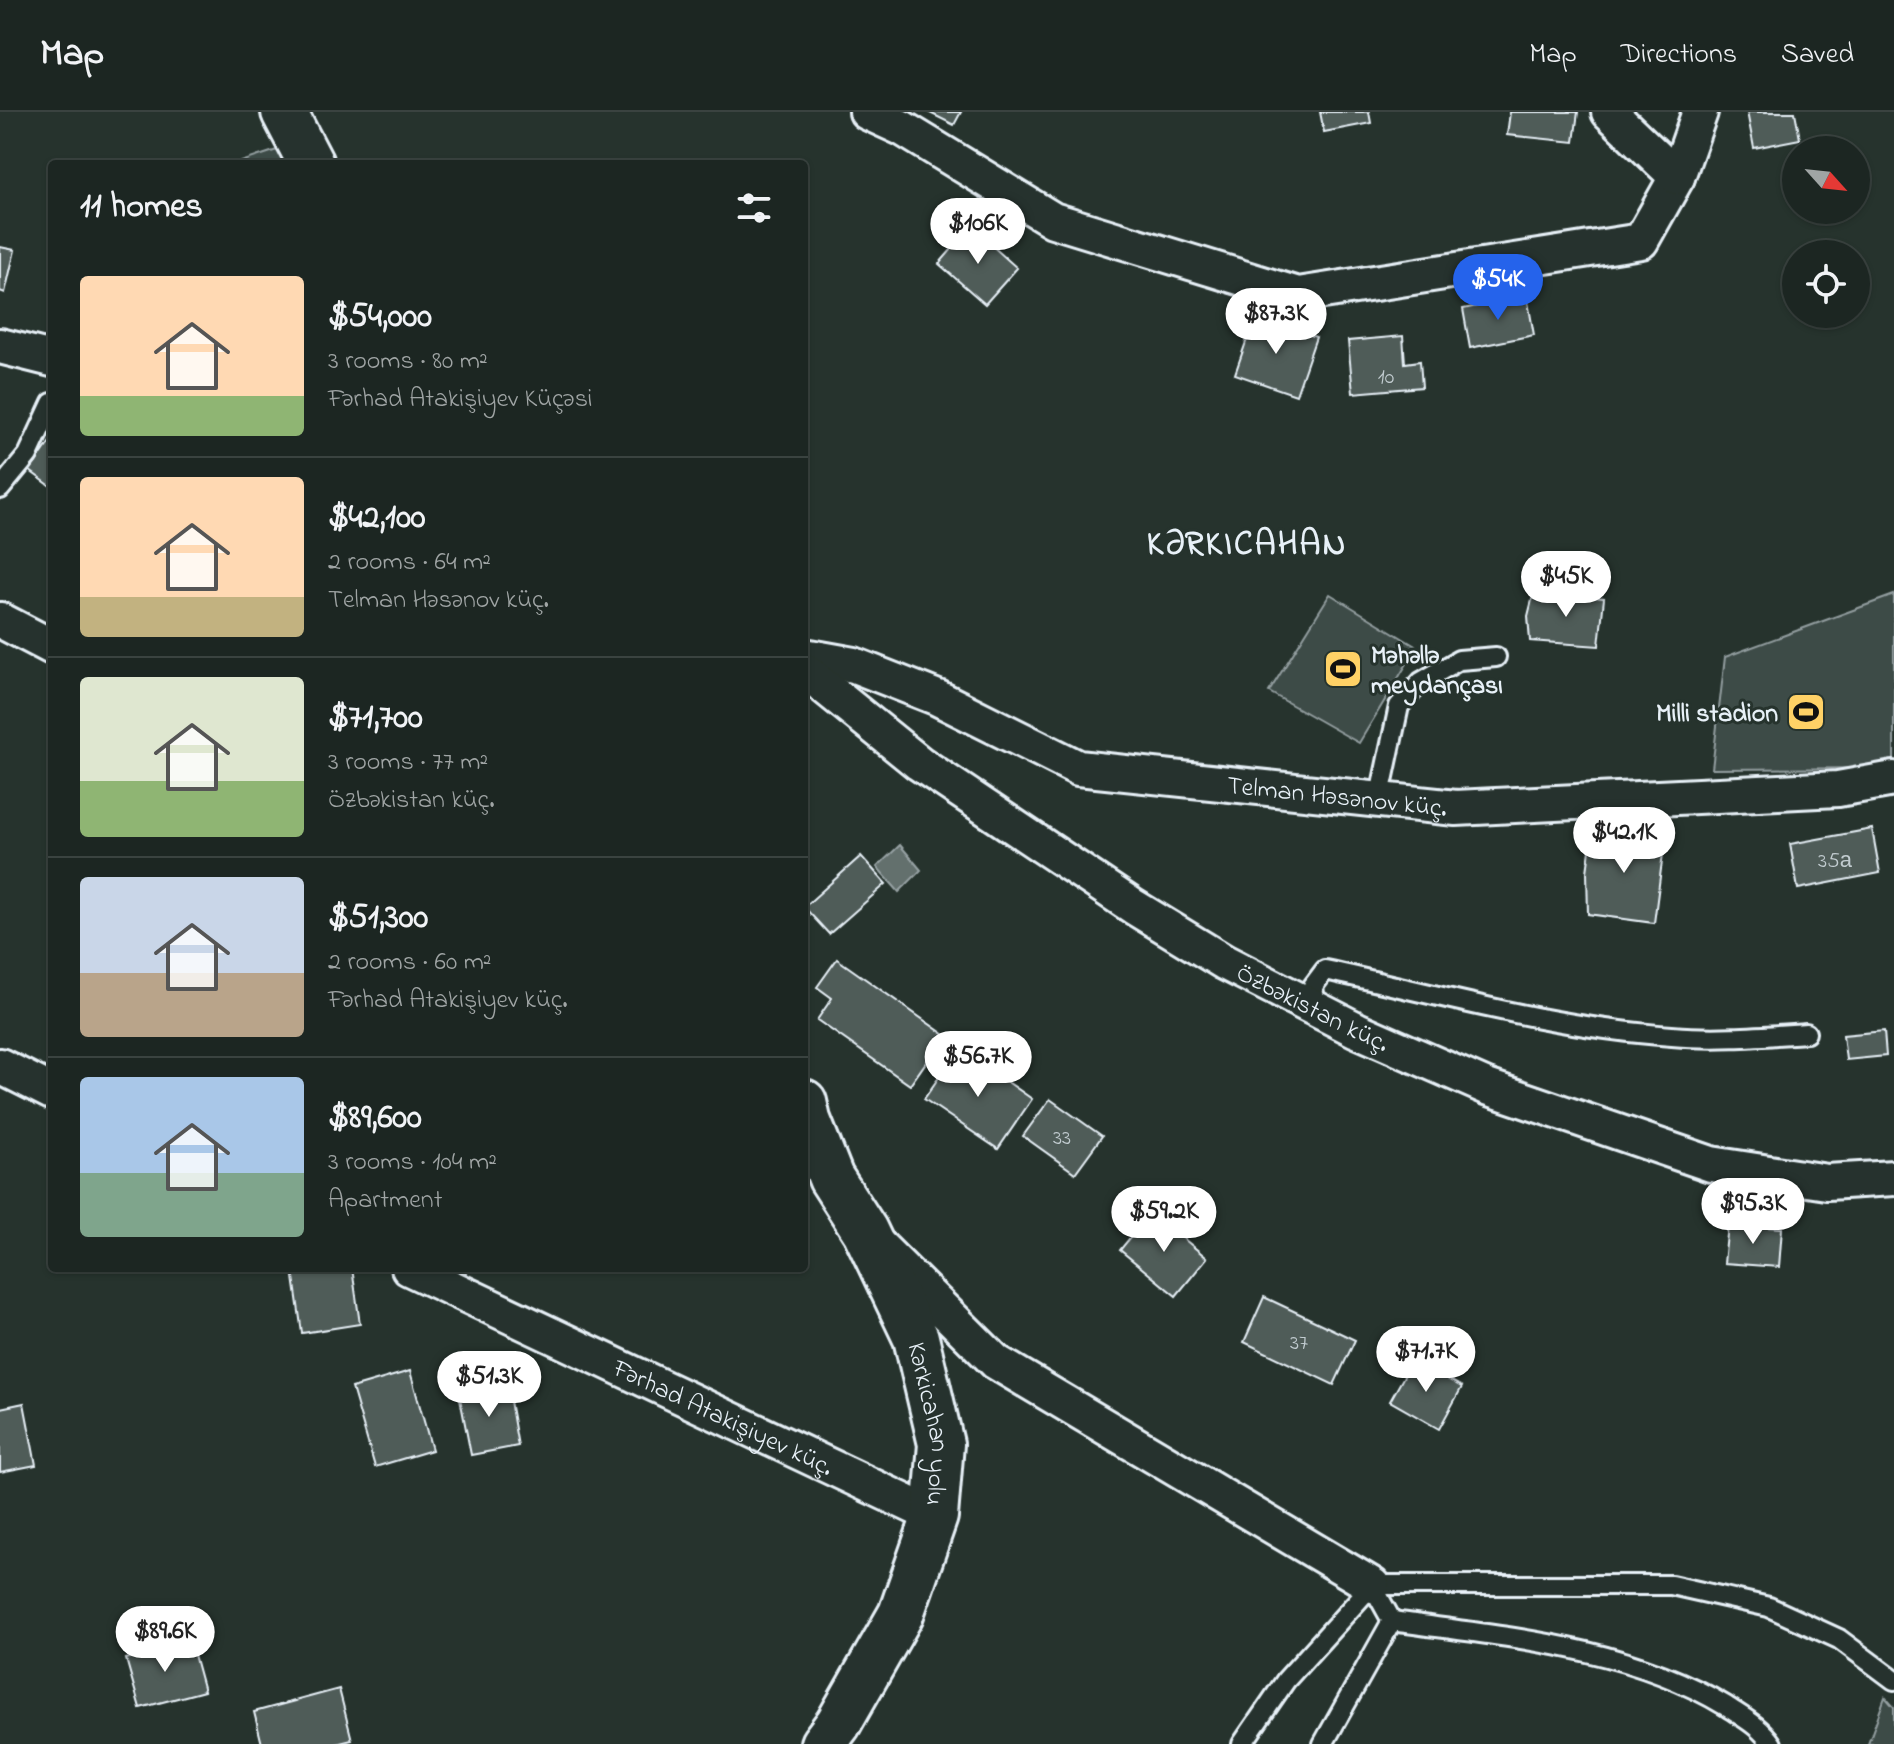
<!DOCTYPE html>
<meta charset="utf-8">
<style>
body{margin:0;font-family:"Indie Flower",sans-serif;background:#29322f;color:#f1f3f6;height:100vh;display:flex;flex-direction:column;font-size:30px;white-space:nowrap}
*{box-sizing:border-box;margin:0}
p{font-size:26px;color:#a0a5a5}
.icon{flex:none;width:44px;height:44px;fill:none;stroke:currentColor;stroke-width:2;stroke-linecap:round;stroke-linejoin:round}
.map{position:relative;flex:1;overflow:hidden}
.details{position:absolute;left:48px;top:48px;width:760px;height:1112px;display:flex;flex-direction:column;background:#1c2622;border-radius:8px;box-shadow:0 2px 6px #0004,0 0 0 2px #3a4340}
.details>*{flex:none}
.needle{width:52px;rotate:117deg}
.tools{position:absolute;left:1782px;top:24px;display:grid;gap:16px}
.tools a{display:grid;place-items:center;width:88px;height:88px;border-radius:50%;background:#1c2622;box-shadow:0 2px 6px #0004,0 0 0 2px #3a4340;font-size:40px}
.price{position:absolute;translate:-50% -68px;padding:0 18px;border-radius:28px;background:#fff;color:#222;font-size:26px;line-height:52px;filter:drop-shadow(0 2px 4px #0008)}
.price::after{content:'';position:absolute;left:50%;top:48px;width:24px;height:18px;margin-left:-12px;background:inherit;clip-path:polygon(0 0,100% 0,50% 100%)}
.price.active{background:#2563eb;color:#fff}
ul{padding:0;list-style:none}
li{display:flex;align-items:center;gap:24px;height:200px;padding:0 32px}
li+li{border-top:2px solid #3a4340}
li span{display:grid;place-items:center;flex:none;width:224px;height:160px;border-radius:8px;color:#555}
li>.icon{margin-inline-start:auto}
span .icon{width:96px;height:96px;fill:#fffc;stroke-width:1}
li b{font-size:34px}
h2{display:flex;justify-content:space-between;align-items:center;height:96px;padding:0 32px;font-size:34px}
header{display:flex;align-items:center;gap:48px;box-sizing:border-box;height:112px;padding:0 40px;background:#1c2622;border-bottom:2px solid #3a4340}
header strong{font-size:38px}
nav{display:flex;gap:44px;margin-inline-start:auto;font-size:28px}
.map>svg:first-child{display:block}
.green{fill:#3e4b47;stroke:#939ea0;stroke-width:2}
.water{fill:#636f6d;stroke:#98a3a5;stroke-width:2}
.building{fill:#505c59;stroke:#e8f1f8;stroke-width:2}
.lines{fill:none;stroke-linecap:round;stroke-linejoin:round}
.lane-casing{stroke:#e8f1f8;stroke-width:24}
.street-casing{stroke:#e8f1f8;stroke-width:40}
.secondary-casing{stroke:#e8f1f8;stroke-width:50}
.lane{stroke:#26332d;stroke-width:18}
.street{stroke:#26332d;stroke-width:34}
.secondary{stroke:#26332d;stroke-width:44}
.labels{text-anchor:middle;stroke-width:6;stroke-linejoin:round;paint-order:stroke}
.number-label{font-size:22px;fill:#c2ccd0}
.poi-label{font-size:26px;font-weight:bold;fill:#e8f1f8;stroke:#26332d;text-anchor:start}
.street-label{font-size:26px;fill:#e8f1f8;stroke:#26332d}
.district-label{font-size:34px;font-weight:bold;letter-spacing:2px;fill:#e8f1f8;stroke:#26332d}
</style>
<header>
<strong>Map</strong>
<nav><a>Map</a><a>Directions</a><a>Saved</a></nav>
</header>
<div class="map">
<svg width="1894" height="1632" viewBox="0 0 1894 1632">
<rect width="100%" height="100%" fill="#26332d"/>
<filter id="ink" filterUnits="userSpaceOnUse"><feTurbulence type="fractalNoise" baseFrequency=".0125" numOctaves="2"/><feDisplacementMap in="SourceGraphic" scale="16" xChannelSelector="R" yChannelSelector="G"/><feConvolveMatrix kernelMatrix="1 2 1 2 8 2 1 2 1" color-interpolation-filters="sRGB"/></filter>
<g filter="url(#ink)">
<!-- green -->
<g class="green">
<polygon points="283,36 292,52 240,52 241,50"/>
<polygon points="1330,482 1417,535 1359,631 1269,580"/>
<polygon points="1894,483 1894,656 1712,657 1725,545"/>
<polygon points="1885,1585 1894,1595 1894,1632 1868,1632"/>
</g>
<!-- water -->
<polygon class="water" points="900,733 921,758 899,780 877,755"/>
<!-- building -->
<g class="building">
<polygon points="928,0 961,0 954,13"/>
<polygon points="1320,0 1369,0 1371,11 1324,20"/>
<polygon points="1510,0 1578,0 1574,30 1507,23"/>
<polygon points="1747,0 1795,0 1800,27 1754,36"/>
<polygon points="971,115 1017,156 985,192 939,152"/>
<polygon points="0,135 15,138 5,181 0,179"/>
<polygon points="1527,184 1534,223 1470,236 1463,197"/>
<polygon points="1255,204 1316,225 1296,283 1235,262"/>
<polygon points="1403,224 1405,251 1420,249 1422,275 1353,281 1348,229"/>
<polygon points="52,327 52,375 30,359"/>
<polygon points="1534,480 1604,486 1599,534 1530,529 1528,504"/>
<polygon points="1593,716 1665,726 1654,811 1588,802 1587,760"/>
<polygon points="1872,717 1880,761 1798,777 1790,732"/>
<polygon points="861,744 886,772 829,822 804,795"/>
<polygon points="837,847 945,923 910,973 817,908 832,886 817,875"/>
<polygon points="1884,919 1886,944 1846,948 1843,923"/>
<polygon points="959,936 1032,987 998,1037 924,987"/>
<polygon points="1050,987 1102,1024 1075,1061 1023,1024"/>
<polygon points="1151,1100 1207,1146 1176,1184 1120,1138"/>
<polygon points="1728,1113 1782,1116 1779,1155 1724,1151"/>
<polygon points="309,1156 352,1156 360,1212 302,1221 293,1158"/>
<polygon points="1264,1185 1355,1228 1334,1273 1244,1230"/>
<polygon points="1413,1248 1462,1275 1439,1317 1390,1289"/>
<polygon points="410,1259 432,1338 375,1355 352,1276"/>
<polygon points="507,1272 518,1334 471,1343 459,1281"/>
<polygon points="24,1291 36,1353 0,1360 0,1296"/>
<polygon points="190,1528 204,1579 140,1596 126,1547"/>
<polygon points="339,1577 352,1628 336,1632 262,1632 254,1600"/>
</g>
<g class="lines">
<defs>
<g id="lane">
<polyline points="0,377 28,343 52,291"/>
<polyline points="1379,688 1399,594 1421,570 1459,548 1496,545"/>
<path d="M 1316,897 L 1313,874 L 1325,858 C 1440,883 1554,916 1672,924 C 1717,928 1762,924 1806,921"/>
<polyline points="1372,1473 1671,1473 1769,1495 1839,1527 1894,1568"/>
<polyline points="1372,1473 1392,1509"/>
<path d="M 1392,1509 C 1505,1525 1627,1534 1726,1594 C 1744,1606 1760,1614 1772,1632"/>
<polyline points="1242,1632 1286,1568 1372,1473"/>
<polyline points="1323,1632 1392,1509"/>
</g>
<g id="street">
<polyline points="867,0 902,16 1053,108 1298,183 1641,129 1677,65 1700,0"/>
<polyline points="1609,0 1677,65"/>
<polyline points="0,234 52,247"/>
<polyline points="0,508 52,535"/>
<path id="s1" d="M 804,544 L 854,553 L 938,586 L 1078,656 L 1456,696 L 1838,677 L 1894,667"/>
<path id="s2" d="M 804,558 L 919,651 L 1134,795 L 1224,850 L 1357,918 L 1487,975 L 1711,1052 L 1827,1070 L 1894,1066"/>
<polyline points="0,954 52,980"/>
<polyline points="879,1134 996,1250 1372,1473"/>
<path id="s3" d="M 409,1156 L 935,1404"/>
</g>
<g id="secondary">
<polyline points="284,0 311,52"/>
<path id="s4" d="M 804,990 L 808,1008 L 831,1066 L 865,1119 L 916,1226 L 941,1332 L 935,1404 L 901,1502 L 838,1612 L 823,1632"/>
</g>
</defs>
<!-- lane casing -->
<use href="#lane" class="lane-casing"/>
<!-- street casing -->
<use href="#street" class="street-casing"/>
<!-- secondary casing -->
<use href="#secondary" class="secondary-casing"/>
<!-- lane -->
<use href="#lane" class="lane"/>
<!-- street -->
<use href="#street" class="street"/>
<!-- secondary -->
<use href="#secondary" class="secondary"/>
</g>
</g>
<!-- icons -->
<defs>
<symbol id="stadium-square" viewBox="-11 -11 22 22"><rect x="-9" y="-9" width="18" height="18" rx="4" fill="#ffd166" stroke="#26332d"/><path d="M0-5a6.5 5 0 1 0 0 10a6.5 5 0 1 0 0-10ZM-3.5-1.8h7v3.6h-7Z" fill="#111"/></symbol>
</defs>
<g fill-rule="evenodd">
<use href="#stadium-square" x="1321" y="535" width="44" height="44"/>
<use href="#stadium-square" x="1784" y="578" width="44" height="44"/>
</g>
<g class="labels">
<!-- number labels -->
<g class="number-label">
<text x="1386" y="271">10</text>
<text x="1835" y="755">35а</text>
<text x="1062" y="1032">33</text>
<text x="1299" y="1237">37</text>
</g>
<!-- poi labels -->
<g class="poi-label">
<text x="1371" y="551">Məhəllə<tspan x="1371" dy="30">meydançası</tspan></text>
<text x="1778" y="609" text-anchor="end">Milli stadion</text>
</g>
<!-- street labels -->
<g class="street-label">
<text dy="9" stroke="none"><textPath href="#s1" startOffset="558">Telman Həsənov küç.</textPath></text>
<text dy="9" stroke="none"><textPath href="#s2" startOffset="612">Özbəkistan küç.</textPath></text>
<text dy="9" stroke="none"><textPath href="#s3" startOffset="348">Fərhad Atakişiyev küç.</textPath></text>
<text dy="9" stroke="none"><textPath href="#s4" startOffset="350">Kərkicahan yolu</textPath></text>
</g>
<!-- district labels -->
<g class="district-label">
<text x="1247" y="442">KƏRKICAHAN</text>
</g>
</g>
</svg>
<div class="tools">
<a><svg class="needle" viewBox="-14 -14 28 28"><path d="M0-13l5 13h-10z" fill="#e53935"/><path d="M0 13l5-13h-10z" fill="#a0a5a5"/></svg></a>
<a><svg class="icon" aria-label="locate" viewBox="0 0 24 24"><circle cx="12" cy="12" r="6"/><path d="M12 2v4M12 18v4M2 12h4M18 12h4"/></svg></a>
</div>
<b class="price" style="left:978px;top:154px">$106K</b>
<b class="price active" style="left:1498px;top:210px">$54K</b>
<b class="price" style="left:1276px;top:244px">$87.3K</b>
<b class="price" style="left:1566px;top:507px">$45K</b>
<b class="price" style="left:1624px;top:763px">$42.1K</b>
<b class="price" style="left:978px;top:987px">$56.7K</b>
<b class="price" style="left:1753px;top:1134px">$95.3K</b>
<b class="price" style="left:1164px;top:1142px">$59.2K</b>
<b class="price" style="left:1426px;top:1282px">$71.7K</b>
<b class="price" style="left:489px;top:1307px">$51.3K</b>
<b class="price" style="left:165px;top:1562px">$89.6K</b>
<section class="details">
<h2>11 homes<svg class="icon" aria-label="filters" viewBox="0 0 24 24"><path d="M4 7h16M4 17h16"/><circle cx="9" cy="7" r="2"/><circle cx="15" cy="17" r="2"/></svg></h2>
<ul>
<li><span style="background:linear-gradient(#ffd9b3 75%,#8fb573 0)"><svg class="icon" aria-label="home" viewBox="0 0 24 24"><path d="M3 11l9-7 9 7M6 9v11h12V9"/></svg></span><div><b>$54,000</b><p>3 rooms · 80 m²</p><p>Fərhad Atakişiyev Küçəsi</p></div></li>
<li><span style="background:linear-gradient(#ffd9b3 75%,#c2b280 0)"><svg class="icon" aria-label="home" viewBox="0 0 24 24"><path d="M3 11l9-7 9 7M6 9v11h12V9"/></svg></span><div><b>$42,100</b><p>2 rooms · 64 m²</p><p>Telman Həsənov küç.</p></div></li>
<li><span style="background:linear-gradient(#dfe7d0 65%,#8fb573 0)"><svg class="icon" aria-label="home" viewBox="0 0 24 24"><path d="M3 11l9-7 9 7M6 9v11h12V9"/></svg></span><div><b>$71,700</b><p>3 rooms · 77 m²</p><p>Özbəkistan küç.</p></div></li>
<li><span style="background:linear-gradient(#c9d6e8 60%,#b9a48a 0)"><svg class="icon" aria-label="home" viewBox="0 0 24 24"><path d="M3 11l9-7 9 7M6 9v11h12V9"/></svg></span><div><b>$51,300</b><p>2 rooms · 60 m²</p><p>Fərhad Atakişiyev küç.</p></div></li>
<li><span style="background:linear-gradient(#a9c7e8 60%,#7fa58c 0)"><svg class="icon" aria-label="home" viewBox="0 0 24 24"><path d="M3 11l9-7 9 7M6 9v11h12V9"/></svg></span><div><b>$89,600</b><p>3 rooms · 104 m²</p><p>Apartment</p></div></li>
</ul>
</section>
</div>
